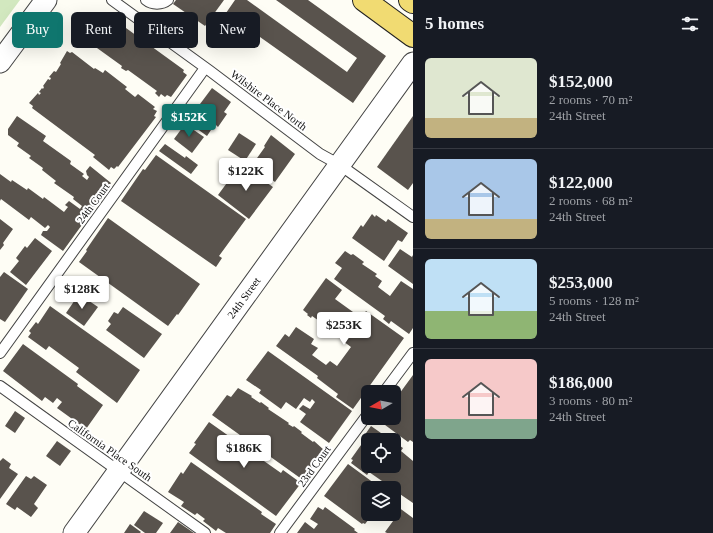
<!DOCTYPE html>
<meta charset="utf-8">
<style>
body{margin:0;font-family:Georgia,serif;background:#242831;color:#f1f3f6;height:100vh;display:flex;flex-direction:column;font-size:15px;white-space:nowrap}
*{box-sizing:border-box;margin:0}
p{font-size:13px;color:#9ea1a6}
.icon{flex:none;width:22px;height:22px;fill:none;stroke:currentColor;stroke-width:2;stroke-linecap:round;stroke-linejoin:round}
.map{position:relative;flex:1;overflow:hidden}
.side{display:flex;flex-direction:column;background:#171b24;width:300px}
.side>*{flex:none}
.guide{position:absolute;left:12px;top:12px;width:341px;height:36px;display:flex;gap:8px}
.needle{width:26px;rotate:260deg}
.buttons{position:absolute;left:361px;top:385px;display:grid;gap:8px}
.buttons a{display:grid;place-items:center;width:40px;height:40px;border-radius:6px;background:#171b24;box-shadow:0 4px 16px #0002;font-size:20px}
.price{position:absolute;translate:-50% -34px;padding:0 9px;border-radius:4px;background:#fff;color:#222;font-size:13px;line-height:26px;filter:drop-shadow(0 1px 2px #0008)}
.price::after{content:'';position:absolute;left:50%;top:24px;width:12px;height:9px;margin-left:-6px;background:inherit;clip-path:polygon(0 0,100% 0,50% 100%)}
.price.active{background:#0f766e;color:#fff}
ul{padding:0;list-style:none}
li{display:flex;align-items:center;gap:12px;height:100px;padding:0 12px}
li+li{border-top:1px solid #363941}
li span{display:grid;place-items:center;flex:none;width:112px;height:80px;border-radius:6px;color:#555}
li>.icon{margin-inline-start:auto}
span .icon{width:48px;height:48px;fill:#fffc;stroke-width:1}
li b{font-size:17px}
h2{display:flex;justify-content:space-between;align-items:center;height:48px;padding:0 12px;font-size:17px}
.pill{padding:0 14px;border-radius:6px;background:#171b24;box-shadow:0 4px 16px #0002;font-size:14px;line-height:36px}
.pill.active{background:#0f766e;color:#fff}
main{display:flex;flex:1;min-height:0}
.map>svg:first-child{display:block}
.green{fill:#d2e8bf}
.building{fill:#59534d}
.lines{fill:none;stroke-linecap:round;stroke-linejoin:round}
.service-casing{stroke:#444;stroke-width:12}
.minor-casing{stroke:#444;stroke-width:23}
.primary-casing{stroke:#222;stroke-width:24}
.service{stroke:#fff;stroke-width:10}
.minor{stroke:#fff;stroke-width:21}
.primary{stroke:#f1db72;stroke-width:22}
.labels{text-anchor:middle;stroke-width:4;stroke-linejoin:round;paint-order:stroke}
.street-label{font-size:11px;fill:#111;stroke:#fff}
</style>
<main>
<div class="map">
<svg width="413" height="533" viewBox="0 0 413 533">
<rect width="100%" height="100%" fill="#fefdf5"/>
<!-- green -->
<polygon class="green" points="0,0 20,0 0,27"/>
<!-- building -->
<g class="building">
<polygon points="176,0 224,0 205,26 173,4"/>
<polygon points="235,0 247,0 347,72 357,58 276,0 308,0 386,56 353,103 226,13"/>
<polygon points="96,13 105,20 108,15 184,70 183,72 187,75 171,97 167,95 165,97 161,94 159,97 155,93 157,91 128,70 126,71 121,68 122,66 97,48 99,45 94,42 91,45 86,41 88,38 83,32 88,24 92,27 95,23 91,20"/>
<polygon points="67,51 70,53 72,52 94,69 95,68 103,73 105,70 127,87 125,89 135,97 138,94 155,107 153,109 157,111 154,116 156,117 118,167 117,166 114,169 111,167 109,170 93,157 95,155 32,108 33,106 29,103 38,93 39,95 41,93 39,92 42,88 43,89 44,87 43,86 48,79 50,80 51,78 49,77 54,71 56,72 61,64 60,63"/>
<polygon points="212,88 231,102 224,112 227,114 218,127 215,124 207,136 196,128 197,126 188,120"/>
<polygon points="17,116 46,136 43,141 71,161 70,164 84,174 82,176 87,180 89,177 87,175 86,171 90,166 111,183 91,212 87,209 80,219 84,222 63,251 41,235 43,231 47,231 50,227 48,225 45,228 31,217 29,220 1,199 0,201 0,174 11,182 12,180 27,190 28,188 43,199 44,197 64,212 68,207 65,205 69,201 80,209 82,206 73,199 74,197 54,183 56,181 42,170 43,168 29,158 31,156 17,146 19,143 8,135 8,129"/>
<polygon points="413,116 413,183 408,190 377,167"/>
<polygon points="185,124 204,137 192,153 174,139"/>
<polygon points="239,133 256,144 245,161 228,150"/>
<polygon points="271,135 295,154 275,182 252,165 265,147 264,146"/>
<polygon points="165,144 185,158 186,156 198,165 191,174 159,151"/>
<polygon points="156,155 246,219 219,256 222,258 216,267 121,201 143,169 145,170"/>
<polygon points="246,168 273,187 249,219 218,195 235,172 240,176"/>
<polygon points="372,214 375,217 376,215 386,222 388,219 408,233 402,242 398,240 384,261 352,238 361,225 363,227"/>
<polygon points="108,218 200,284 178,315 177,314 168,326 79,262 87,251 86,250"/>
<polygon points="0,219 13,229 3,243 4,245 0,250"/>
<polygon points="35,238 52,251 26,285 10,272 19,261 16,258 25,246 27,248"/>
<polygon points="400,249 412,257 413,255 413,284 388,266"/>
<polygon points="345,251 351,255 353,254 364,262 362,264 377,274 375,276 382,281 378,287 390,296 401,281 413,289 413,328 409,334 391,321 389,324 383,319 385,316 334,279 342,268 335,263"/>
<polygon points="4,272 28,289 5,322 0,319 0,277"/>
<polygon points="326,278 342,290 335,299 353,312 343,326 358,337 360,334 352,329 366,311 404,338 353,409 336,397 338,394 317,378 318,376 276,346 285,334 289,337 296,327 314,339 311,344 318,348 312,355 326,365 330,361 337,366 351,347 324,327 325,325 312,316 311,318 307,315 308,314 303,310"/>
<polygon points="79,294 98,307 84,326 66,313"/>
<polygon points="50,306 140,370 117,403 76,372 79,368 49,346 46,350 28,337 31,333 29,331 36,322 38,324"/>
<polygon points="123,307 162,334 144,358 106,330 111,324 108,321 114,312 118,314"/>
<polygon points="23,344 78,384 77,386 103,405 86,429 57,408 62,402 57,398 53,403 45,397 42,401 3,371"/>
<polygon points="268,351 352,411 329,443 300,422 306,414 299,409 303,405 310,409 315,402 312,399 310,402 304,398 296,409 286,402 281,409 259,393 261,390 246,380"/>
<polygon points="413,375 413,442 410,440 408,442 377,419 378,418 394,418 394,401"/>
<polygon points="238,388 252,396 251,397 260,403 261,402 269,408 268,409 289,423 288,424 293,427 294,426 302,432 301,433 313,442 314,441 324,450 303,480 212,415 227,395 231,397"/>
<polygon points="15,411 25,418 15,433 5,426"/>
<polygon points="209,422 281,473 283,470 301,483 276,516 189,453 196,444 194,443"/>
<polygon points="371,426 391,440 368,440 368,466 394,466 394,442 403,448 401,451 413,461 413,503 394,490 394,488 392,488 369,472 367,475 351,463 353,460 351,459 366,438 364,436"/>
<polygon points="57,441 71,451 60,466 46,456"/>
<polygon points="3,458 11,464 9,468 18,474 0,499 0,461"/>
<polygon points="191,462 262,512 261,514 276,524 270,533 226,533 218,528 216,531 203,521 205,519 197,513 195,515 181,506 184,502 168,492 181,472 183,474"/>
<polygon points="348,464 378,486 376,488 368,488 368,514 373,514 365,524 363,523 362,524 324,496"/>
<polygon points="26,476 31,479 34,476 47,485 34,504 38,508 31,517 17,507 15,510 6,504"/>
<polygon points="394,504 413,518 413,533 387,533 385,532 396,517 392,514 394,514"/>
<polygon points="318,507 323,510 325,507 355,529 354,530 358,533 297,533 305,522 314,529 318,524 310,519"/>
<polygon points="144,511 163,523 156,533 145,533 134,525"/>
<polygon points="178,522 194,533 170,533"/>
<polygon points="130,524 141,532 140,533 124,533"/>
</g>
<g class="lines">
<defs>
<g id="service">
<polyline points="112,0 210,71 320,154 340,165 413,217"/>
<path d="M 146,0 C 152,5 162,5 168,0"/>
<polyline points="0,353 205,68"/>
<polyline points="0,386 205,533"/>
<polyline points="384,392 413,353"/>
<polyline points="280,533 368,414"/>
</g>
<g id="minor">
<polyline points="0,62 46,0"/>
<path id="s1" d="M 74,533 L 413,63"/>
</g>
<g id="primary">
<polyline points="364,0 413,36"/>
<polyline points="410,0 413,2"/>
</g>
</defs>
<!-- service casing -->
<use href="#service" class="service-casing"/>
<!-- minor casing -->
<use href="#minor" class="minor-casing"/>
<!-- primary casing -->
<use href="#primary" class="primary-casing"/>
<!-- service -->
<use href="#service" class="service"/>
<!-- minor -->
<use href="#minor" class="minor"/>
<!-- primary -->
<use href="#primary" class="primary"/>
</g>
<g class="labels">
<!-- street labels -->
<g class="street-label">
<text transform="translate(269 100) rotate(37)" y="4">Wilshire Place North</text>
<text transform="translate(93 203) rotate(-54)" y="4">24th Court</text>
<text dy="4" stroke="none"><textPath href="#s1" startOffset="290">24th Street</textPath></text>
<text transform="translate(110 450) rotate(35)" y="4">California Place South</text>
<text transform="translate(314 466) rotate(-54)" y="4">23rd Court</text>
</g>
</g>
</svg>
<div class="buttons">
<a><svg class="needle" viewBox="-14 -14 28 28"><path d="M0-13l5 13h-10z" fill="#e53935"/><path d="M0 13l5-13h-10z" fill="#9ea1a6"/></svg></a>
<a><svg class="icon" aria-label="locate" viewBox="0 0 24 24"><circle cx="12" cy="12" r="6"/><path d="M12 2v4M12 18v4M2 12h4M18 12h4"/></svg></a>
<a><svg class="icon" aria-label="layers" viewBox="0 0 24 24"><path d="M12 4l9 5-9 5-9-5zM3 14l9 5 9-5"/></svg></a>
</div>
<b class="price active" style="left:189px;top:138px">$152K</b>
<b class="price" style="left:246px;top:192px">$122K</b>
<b class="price" style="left:82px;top:310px">$128K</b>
<b class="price" style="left:344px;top:346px">$253K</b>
<b class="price" style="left:244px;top:469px">$186K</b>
<div class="guide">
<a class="pill active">Buy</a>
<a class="pill">Rent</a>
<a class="pill">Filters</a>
<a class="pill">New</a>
</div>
</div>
<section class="side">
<h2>5 homes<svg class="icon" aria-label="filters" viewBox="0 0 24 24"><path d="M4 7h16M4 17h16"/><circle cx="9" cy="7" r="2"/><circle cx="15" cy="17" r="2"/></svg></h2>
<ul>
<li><span style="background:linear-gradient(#dfe7d0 75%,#c2b280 0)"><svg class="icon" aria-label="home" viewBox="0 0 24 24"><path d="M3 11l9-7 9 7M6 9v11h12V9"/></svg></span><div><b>$152,000</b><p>2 rooms · 70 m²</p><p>24th Street</p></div></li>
<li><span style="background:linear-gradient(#a9c7e8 75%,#c2b280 0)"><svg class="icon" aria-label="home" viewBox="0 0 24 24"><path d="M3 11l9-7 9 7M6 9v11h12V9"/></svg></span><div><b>$122,000</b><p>2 rooms · 68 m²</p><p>24th Street</p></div></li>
<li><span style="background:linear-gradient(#bfe0f5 65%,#8fb573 0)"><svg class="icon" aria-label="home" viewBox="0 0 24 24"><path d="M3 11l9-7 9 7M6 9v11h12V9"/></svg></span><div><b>$253,000</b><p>5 rooms · 128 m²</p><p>24th Street</p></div></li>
<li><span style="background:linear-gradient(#f6c9c9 75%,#7fa58c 0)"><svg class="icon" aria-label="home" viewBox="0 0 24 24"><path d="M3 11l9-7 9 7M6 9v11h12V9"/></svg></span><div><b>$186,000</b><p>3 rooms · 80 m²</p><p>24th Street</p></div></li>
</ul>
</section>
</main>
